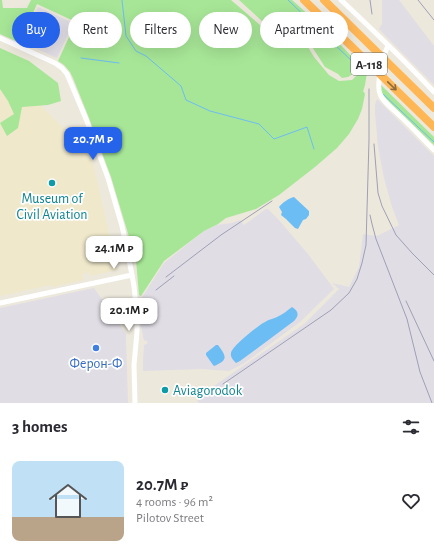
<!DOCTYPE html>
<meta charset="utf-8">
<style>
body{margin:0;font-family:"Alegreya Sans",sans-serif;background:#f2f2f3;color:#2b2b33;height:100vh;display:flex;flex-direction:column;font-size:15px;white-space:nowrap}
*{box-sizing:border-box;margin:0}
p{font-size:13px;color:#7c7c81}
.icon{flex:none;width:22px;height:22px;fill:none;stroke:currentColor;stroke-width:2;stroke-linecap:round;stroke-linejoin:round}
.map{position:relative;height:403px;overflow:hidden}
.side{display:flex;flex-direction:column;background:#fff;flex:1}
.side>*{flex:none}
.banner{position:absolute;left:12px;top:12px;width:410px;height:36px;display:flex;gap:8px}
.price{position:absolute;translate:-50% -34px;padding:0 9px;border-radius:8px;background:#fff;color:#222;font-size:13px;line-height:26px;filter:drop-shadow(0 1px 2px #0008)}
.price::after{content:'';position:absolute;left:50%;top:24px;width:12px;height:9px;margin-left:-6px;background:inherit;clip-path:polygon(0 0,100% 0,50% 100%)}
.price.current{background:#2563eb;color:#fff}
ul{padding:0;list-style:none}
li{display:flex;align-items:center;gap:12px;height:100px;padding:0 12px}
li span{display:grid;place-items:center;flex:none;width:112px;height:80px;border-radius:8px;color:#555}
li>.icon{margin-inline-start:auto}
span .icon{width:48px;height:48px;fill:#fffc;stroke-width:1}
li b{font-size:17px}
h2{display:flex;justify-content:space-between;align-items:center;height:48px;padding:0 12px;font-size:17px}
.pill{padding:0 14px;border-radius:18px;background:#fff;box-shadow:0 4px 16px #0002;font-size:14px;line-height:36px}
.pill.current{background:#2563eb;color:#fff}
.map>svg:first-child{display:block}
.industrial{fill:#e0dde5}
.education{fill:#efe8cb}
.green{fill:#a7e697}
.water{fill:#6cbdf3}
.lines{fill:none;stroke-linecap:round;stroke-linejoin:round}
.stream{stroke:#6cbdf3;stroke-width:1}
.minor{stroke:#fff;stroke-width:5}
.highway{stroke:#ffb655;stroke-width:8}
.rail{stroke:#9f9fb6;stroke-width:1}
.oneway{stroke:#8a6a3e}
.culture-dot{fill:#0f9aa8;stroke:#fff;stroke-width:1.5}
.shop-dot{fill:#3f7fe0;stroke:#fff;stroke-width:1.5}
.labels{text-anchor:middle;stroke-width:3.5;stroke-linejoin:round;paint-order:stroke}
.shield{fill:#fff;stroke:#6b6b6b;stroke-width:1}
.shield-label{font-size:13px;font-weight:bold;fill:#2b2b2b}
.culture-label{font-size:14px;fill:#0d838f;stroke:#fff}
.shop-label{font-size:14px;fill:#366cbe;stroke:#fff}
</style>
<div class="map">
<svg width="434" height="403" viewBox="0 0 434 403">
<rect width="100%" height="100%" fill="#ede8dc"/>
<!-- industrial -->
<g class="industrial">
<polygon points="382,0 399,0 434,46 434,85 379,29 382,24"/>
<polygon points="38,7 73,23 57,58 22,42"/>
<polygon points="377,99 434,156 434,403 199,403 197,400 208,390 304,324 339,289 332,283 349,287 359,267 363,234 377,236 399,225 392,207 384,178 378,147 375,114 375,105"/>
<polygon points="266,209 268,209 278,219 308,254 334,289 300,322 243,364 229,371 202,369 143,371 143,361 144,345 148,343 146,340 144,341 141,325 141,315 139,302 164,263 204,231 216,225 232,223 240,220 244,225"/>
<polygon points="94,288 126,334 126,339 128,403 0,403 0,308"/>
</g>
<!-- education -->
<polygon class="education" points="0,64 68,133 70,138 83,136 94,167 117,270 90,276 89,272 82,274 83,280 52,287 51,285 0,296"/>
<!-- green -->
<g class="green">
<polygon points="0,0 2,0 3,8 27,8 31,0 231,0 260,25 275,35 301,43 308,47 314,57 329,75 339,81 352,80 361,71 367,73 365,85 363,92 364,92 365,94 362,109 358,119 349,134 337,148 315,167 279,195 256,209 226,218 218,224 204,231 164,261 141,296 139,295 136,260 111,177 89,118 73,78 70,72 64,65 58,61 76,22 37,4 20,43 0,34"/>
<polygon points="239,0 292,0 330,34 359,64 359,70 348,77 342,78 338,74 325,67 309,42 299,37 280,31 277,31 263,22"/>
<polygon points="0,48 29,61 58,83 61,101 48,105 22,107 18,128 7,136 0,123 14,114 8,101 0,89"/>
<polygon points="381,85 434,137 434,145 384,97 381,93"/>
</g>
<!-- water -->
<g class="water">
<path d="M 294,197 L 309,211 L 309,215 L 306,219 L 303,220 L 298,229 L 295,228 L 286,219 L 281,215 L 282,212 L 279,207 C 282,203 289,198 294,197 Z"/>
<path d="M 292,307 C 299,311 299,316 294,321 L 240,361 L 236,363 C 233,360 230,357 231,353 C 232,346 259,325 265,322 C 269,319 273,319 277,317 C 282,315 288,310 292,307 Z"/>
<path d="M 216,345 L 218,345 C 226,356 229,360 214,366 L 213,365 L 206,355 L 206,353 Z"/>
</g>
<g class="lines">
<!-- stream -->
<g class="stream">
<polyline points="122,0 126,36 136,51 146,56 181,86 186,100 210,111 259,124 274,139 307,127 314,149"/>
<polyline points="288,0 355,64"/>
<polyline points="81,58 119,63"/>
<polyline points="383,94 434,142"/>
</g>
<!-- minor -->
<g class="minor">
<path d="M 341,0 C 373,30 404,60 434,92"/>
<polyline points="0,38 55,63 62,68 67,74 86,119 108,178 122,226 128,254 134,286 137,316 137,332 134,365 135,403"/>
<path d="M 388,46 C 383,55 376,85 380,94 C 383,102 393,109 399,115 C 411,126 422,138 434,150"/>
<polyline points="0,303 132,275"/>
</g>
<!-- highway -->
<g class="highway">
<polyline points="304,0 434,127"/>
<polyline points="324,0 434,108"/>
</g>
<!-- rail -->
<g class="rail">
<polyline points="370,0 372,14"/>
<polyline points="418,0 434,20"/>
<polyline points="374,144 378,193 382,206 396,235 412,253 434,275"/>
<polyline points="370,215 372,224 376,239 407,319 420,372 432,403"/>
<polyline points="166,277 221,235 272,201"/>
<polyline points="156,290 174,276"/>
<polyline points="406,301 434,361"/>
<polyline points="223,384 331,310 349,293 357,279 362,263 366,245 369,140 369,89"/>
</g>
</g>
<!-- one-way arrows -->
<defs><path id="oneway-shaft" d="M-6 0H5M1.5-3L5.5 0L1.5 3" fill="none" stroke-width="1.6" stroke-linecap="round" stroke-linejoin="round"/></defs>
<use class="oneway" href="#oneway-shaft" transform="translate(392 86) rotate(44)"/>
<!-- markers -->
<g class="culture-dot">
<circle cx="52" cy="183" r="4"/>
<circle cx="165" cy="390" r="4"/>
</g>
<circle class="shop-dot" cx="96" cy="348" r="4"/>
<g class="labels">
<!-- shield labels -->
<rect class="shield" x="351" y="53" width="36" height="22" rx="3"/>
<g class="shield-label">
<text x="369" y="69">А-118</text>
</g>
<!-- culture labels -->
<g class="culture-label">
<text x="52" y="203">Museum of<tspan x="52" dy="16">Civil Aviation</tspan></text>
<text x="173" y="395" text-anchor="start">Aviagorodok</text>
</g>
<!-- shop labels -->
<g class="shop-label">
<text x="96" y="368">Ферон-Ф</text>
</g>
</g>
</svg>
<b class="price current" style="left:93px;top:161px">20.7M ₽</b>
<b class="price" style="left:114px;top:270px">24.1M ₽</b>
<b class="price" style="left:129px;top:332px">20.1M ₽</b>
<div class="banner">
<a class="pill current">Buy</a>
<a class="pill">Rent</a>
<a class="pill">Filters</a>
<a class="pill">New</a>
<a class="pill">Apartment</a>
</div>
</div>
<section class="side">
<h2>3 homes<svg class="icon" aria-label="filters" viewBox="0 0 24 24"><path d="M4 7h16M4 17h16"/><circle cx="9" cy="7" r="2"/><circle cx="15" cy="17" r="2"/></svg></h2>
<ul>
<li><span style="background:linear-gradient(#bfe0f5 70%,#b9a48a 0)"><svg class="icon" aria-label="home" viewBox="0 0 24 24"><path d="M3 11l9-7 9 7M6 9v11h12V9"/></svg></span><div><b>20.7M ₽</b><p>4 rooms · 96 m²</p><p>Pilotov Street</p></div><svg class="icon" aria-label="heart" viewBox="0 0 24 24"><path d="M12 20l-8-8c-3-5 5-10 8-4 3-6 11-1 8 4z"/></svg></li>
</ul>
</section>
